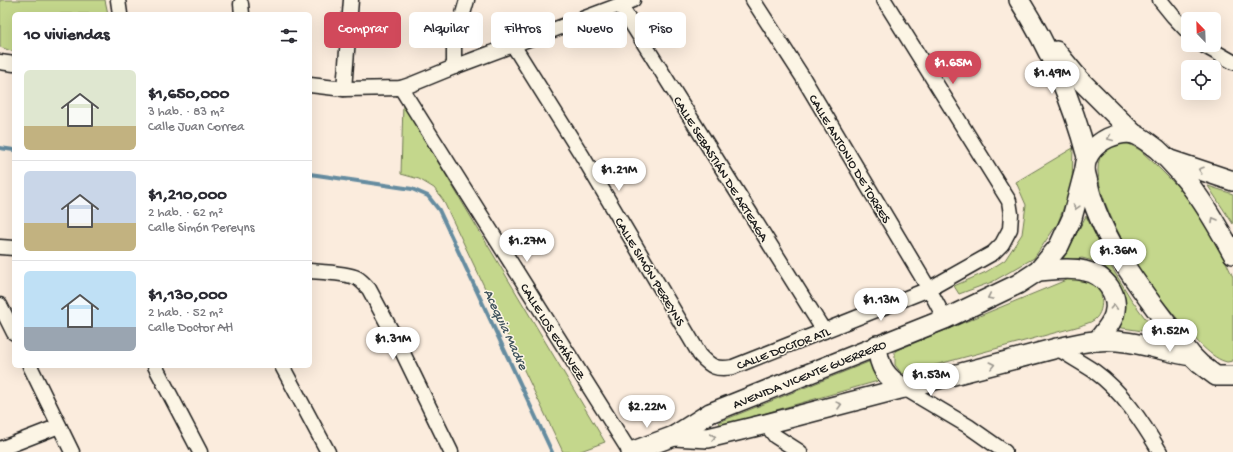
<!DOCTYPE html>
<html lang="es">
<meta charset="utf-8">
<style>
body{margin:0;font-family:"Gochi Hand",sans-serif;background:#f7f7f7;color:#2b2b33;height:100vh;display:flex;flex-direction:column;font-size:15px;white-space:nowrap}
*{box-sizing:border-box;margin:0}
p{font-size:13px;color:#7c7c81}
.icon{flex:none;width:22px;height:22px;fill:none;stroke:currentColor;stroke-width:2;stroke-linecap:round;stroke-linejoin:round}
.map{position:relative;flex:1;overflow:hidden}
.side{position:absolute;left:12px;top:12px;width:300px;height:356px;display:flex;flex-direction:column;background:#fff;border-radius:6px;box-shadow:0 4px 16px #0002}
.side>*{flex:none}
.hud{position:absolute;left:324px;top:12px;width:380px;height:36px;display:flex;gap:8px}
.needle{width:26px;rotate:337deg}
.buttons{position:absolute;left:1181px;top:12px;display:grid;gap:8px}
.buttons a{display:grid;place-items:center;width:40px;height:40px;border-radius:6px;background:#fff;box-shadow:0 4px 16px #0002;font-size:20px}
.price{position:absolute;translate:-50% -34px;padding:0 9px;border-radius:14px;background:#fff;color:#222;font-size:13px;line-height:26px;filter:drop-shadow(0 1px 2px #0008)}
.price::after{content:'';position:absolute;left:50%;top:24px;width:12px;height:9px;margin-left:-6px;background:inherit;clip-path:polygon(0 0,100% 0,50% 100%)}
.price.current{background:#d1495b;color:#fff}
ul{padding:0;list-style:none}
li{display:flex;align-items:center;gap:12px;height:100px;padding:0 12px}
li+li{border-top:1px solid #e1e1e2}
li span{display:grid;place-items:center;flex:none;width:112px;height:80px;border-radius:6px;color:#555}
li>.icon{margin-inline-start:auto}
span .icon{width:48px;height:48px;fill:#fffc;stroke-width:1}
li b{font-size:17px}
h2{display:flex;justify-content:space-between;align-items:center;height:48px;padding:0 12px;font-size:17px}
.chip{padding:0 14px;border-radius:6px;background:#fff;box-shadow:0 4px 16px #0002;font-size:14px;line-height:36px}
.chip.current{background:#d1495b;color:#fff}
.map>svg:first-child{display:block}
.green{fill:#c4d78c;stroke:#707a54}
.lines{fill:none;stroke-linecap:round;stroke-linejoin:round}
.stream{stroke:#658ca0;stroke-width:4}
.street-casing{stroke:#1c1c1c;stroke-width:17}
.secondary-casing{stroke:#1c1c1c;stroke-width:22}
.street{stroke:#fcf5e5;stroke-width:14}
.secondary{stroke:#fcf5e5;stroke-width:19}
.oneway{stroke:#97938b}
.labels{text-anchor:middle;stroke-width:3;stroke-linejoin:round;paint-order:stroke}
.street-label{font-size:13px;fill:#1c1c1c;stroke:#fcf5e5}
.water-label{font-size:14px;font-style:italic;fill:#41545e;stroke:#fcf5e5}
</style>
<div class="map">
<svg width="1233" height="452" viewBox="0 0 1233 452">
<rect width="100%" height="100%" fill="#fbecdd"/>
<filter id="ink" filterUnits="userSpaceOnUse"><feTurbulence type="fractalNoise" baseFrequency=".025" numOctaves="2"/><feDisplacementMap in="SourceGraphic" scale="8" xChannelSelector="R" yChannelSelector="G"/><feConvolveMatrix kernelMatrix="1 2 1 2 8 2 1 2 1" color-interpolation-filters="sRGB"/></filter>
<g filter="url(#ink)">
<!-- green -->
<g class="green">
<polygon points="0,0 105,0 108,14 14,14 14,52 0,47"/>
<polygon points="403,103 605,442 578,452 563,452 443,200 434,188 419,179 401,174"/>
<path d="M 1119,143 L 1129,144 L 1140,150 L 1155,164 L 1177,186 L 1193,205 L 1212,237 L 1226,262 L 1233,277 L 1233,361 C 1231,361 1229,362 1227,362 C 1212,359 1194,338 1185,327 C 1172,313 1160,298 1148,282 C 1131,258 1088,187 1100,157 C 1103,149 1111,147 1119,143 Z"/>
<polygon points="1073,148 1072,184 1058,223 1034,258 992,282 959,294 954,286 986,272 1005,260 1022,234 1026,205 1016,182"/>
<polygon points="1208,186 1233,194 1233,224"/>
<polygon points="1086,216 1109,263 1131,299 1156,333 1116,327 1123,312 1124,297 1115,277 1101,263 1082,258 1062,261"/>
<path d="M 1071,278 C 1076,278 1082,277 1087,278 C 1103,282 1107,310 1094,320 C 1090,323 1084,324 1080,326 L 902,374 L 895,365 L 895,351 Z"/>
<polygon points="871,361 873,372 878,381 720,426 719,422"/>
</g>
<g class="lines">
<!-- stream -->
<g class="stream">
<polyline points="0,148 14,150"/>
<polyline points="310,174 412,189 428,196 439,210 552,452"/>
</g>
<defs>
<g id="street">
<polyline points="118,0 120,14"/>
<polyline points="753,0 802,76 929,289 945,319"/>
<polyline points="1160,0 1173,16 1188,32"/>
<polyline points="241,4 242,14"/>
<polyline points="620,5 824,331"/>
<path d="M 513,45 L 583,157 L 700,355 C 711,367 716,370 733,367 L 929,289 L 993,253 L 1002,244 L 1010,229 L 1011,214 L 1009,201 L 884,0"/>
<polyline points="1203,45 1233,62"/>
<polyline points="0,62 14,64"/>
<polyline points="454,67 454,45 467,0"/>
<polyline points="310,85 344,89 401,88 410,85 454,67 633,0"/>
<polyline points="401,88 630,452"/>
<polyline points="344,89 351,0"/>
<polyline points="0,247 14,248"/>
<path d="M 310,271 C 322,272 347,273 357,278 C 362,281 365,285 369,289 L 399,345 L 451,452"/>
<polyline points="0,305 14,333"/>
<path d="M 1057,348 C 1069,356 1082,363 1094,371 C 1122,391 1143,423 1160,452"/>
<polyline points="30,366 72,452"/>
<polyline points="155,366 200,452"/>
<polyline points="282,366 328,452"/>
<polyline points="904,388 968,426 1005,452"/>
<polyline points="766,424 775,436 800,452"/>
<polyline points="0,449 59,426"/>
</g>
<g id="secondary">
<path d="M 1019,0 C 1050,49 1072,100 1087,157"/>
<polyline points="1056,51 1080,80 1134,134"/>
<polyline points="1170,160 1233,181"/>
<path d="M 1233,254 C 1212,216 1190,178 1157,149 C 1150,144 1142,137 1134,134 C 1126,132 1115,135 1108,138 C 1096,144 1086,154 1085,168 C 1085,173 1087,178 1088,183 C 1100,243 1155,308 1192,356 L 1200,364 L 1216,376 L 1233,376"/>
<path d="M 1038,271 C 1053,270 1070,267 1085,271 C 1105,275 1120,295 1114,315 C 1111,325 1103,333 1097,341"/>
<path d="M 877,345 C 879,367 885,377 904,388"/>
<path d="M 674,436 L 708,438 L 766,424 L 1057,348 C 1070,346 1083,341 1097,341 C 1129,338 1160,351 1192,356"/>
<polyline points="631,452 674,436 710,413 945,319 1018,284 1038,271 1059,246 1072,218 1085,169"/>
</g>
</defs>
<!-- street casing -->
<use href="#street" class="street-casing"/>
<!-- secondary casing -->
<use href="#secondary" class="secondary-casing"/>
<!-- street -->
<use href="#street" class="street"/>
<!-- secondary -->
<use href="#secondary" class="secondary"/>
</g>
<!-- one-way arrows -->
<defs><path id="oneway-chevron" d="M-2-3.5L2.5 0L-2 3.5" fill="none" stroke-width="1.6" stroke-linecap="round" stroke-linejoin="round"/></defs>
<g class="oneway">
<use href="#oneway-chevron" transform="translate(1110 138) rotate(157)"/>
<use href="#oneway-chevron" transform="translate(1201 170) rotate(-161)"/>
<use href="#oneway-chevron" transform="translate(1076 207) rotate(107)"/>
<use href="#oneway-chevron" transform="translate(1214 220) rotate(-121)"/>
<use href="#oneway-chevron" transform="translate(990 297) rotate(155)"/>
<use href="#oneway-chevron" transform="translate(1114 307) rotate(-87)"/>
<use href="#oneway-chevron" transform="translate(992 365) rotate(-14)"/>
<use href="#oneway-chevron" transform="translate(839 405) rotate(-15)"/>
<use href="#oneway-chevron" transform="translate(713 437) rotate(-12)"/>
</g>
</g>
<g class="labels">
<!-- street labels -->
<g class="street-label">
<text transform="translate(851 158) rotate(59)" y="5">CALLE ANTONIO DE TORRES</text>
<text transform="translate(722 168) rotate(58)" y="5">CALLE SEBASTIÁN DE ARTEAGA</text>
<text transform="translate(651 271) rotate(59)" y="5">CALLE SIMÓN PEREYNS</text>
<text transform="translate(554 331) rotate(58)" y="5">CALLE LOS ECHÁVEZ</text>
<text transform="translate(783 347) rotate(-21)" y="5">CALLE DOCTOR ATL</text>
<text transform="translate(809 373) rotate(-22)" y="5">AVENIDA VICENTE GUERRERO</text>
</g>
<!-- water labels -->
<g class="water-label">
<text transform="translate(507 329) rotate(65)" y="5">Acequia Madre</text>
</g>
</g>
</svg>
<div class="buttons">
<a><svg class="needle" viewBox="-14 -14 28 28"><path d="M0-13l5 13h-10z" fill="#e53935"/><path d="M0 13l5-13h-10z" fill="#7c7c81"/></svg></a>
<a><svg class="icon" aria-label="locate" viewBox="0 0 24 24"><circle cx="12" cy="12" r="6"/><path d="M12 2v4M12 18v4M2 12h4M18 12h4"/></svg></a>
</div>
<b class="price current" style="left:953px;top:85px">$1.65M</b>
<b class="price" style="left:1052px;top:95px">$1.49M</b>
<b class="price" style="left:619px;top:192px">$1.21M</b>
<b class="price" style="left:527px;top:263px">$1.27M</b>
<b class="price" style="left:1118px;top:273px">$1.36M</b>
<b class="price" style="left:881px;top:322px">$1.13M</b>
<b class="price" style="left:1170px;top:353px">$1.52M</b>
<b class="price" style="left:393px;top:361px">$1.31M</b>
<b class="price" style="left:931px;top:397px">$1.53M</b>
<b class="price" style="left:647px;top:429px">$2.22M</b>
<div class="hud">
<a class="chip current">Comprar</a>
<a class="chip">Alquilar</a>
<a class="chip">Filtros</a>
<a class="chip">Nuevo</a>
<a class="chip">Piso</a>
</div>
<section class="side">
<h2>10 viviendas<svg class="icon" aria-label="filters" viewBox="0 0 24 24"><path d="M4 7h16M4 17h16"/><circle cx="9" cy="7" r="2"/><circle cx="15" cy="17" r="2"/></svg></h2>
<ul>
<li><span style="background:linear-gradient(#dfe7d0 70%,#c2b280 0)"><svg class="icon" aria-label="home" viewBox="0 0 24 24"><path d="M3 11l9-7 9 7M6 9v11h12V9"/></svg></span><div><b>$1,650,000</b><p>3 hab. · 83 m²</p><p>Calle Juan Correa</p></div></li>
<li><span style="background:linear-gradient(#c9d6e8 65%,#c2b280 0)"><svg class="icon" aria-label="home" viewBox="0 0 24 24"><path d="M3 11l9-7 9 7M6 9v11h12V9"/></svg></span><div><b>$1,210,000</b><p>2 hab. · 62 m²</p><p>Calle Simón Pereyns</p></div></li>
<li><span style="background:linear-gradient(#bfe0f5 70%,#9aa5b1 0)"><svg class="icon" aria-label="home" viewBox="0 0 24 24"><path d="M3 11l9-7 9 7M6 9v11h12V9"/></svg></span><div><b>$1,130,000</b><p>2 hab. · 52 m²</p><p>Calle Doctor Atl</p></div></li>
</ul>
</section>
</div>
